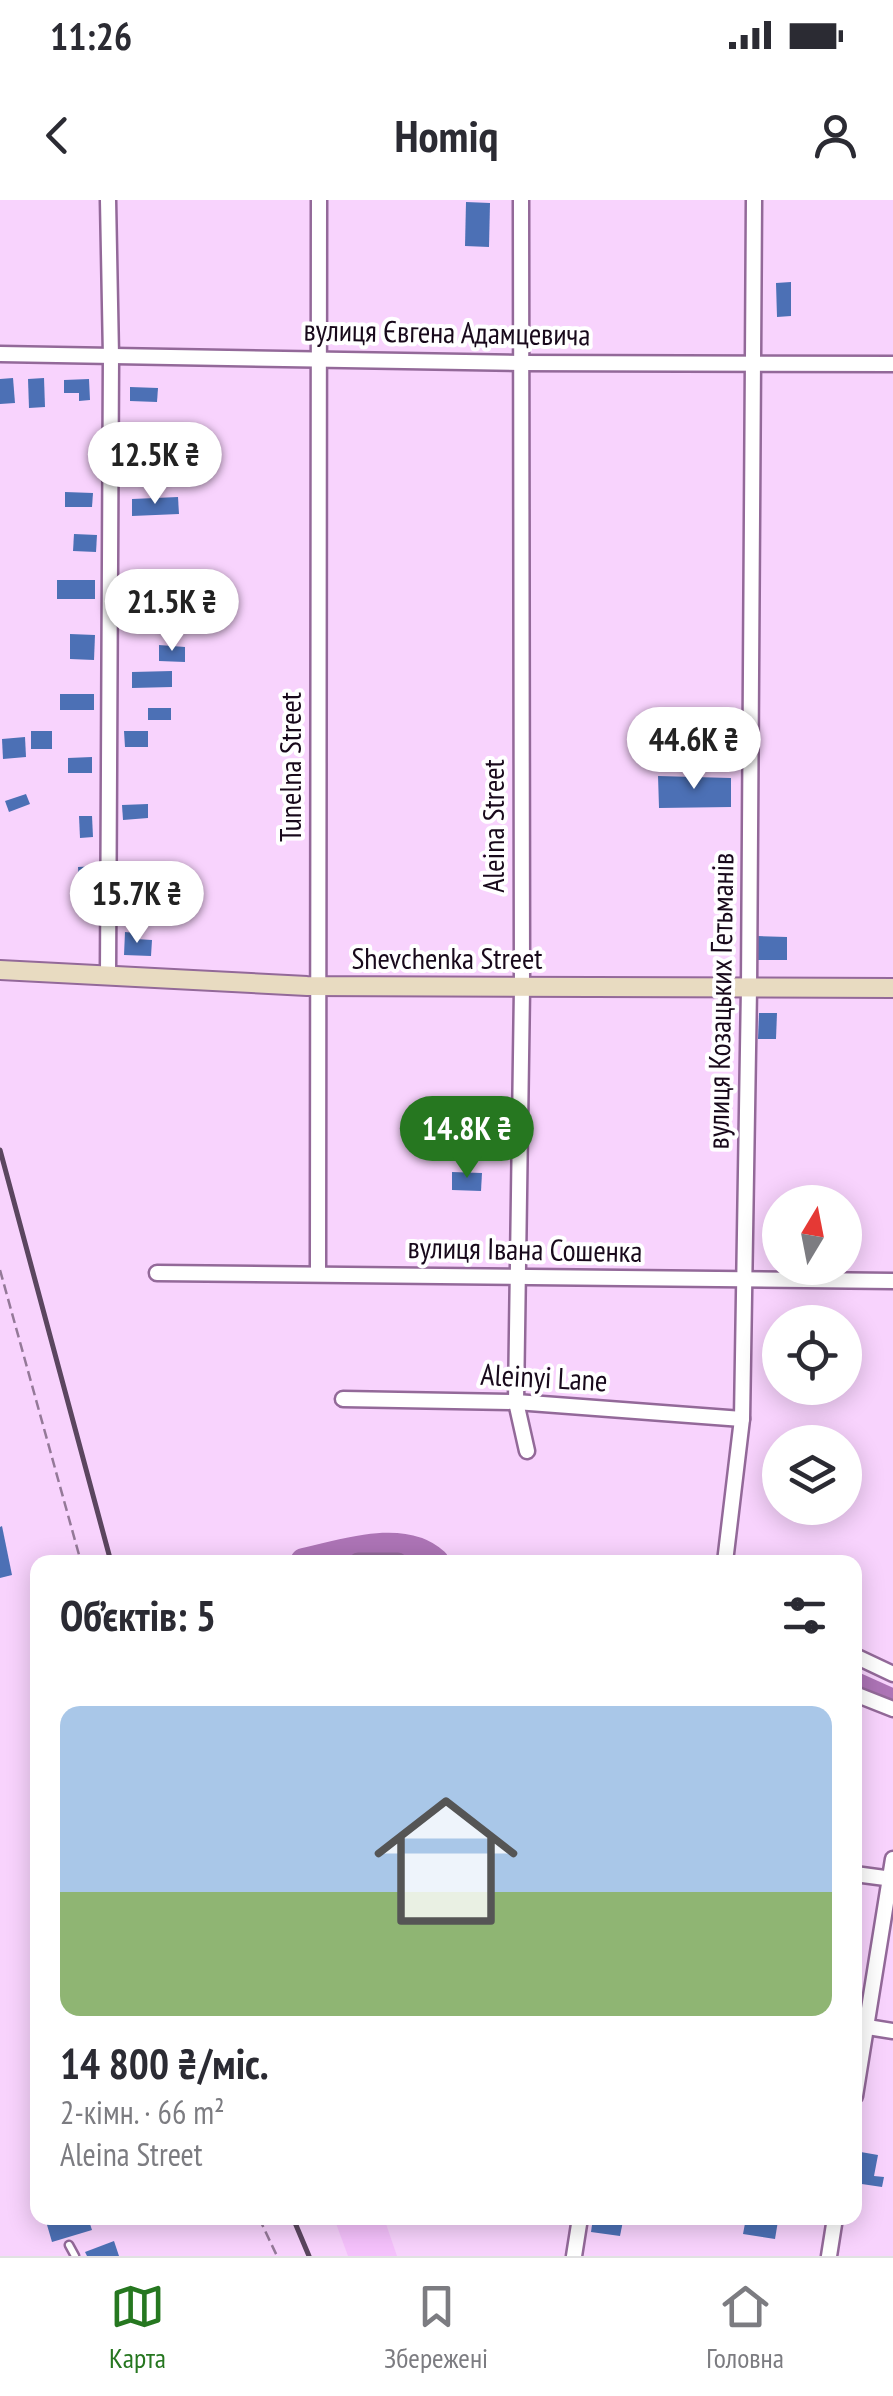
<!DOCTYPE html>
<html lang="uk">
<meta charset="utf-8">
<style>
body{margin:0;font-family:"PT Sans Narrow",sans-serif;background:#f7f7f7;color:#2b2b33;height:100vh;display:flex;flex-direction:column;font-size:38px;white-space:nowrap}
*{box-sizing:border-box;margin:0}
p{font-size:32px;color:#7c7c81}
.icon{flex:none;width:55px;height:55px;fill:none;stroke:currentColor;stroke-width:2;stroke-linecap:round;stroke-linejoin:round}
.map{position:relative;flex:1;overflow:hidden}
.side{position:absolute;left:30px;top:1355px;width:832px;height:670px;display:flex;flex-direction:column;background:#fff;border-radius:20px;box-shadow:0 5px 25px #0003}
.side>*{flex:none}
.needle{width:65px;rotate:10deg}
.tools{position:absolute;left:762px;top:985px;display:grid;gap:20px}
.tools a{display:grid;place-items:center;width:100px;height:100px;border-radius:50%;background:#fff;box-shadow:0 5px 25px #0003;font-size:50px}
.price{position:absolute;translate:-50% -85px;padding:0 22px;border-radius:35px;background:#fff;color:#222;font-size:32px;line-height:65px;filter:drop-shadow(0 2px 5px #0008)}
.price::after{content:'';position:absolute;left:50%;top:60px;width:30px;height:22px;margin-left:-15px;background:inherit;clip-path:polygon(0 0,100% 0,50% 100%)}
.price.current{background:#267720;color:#fff}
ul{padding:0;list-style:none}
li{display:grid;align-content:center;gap:20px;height:530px;padding:0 30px}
li span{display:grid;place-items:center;height:310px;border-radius:20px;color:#555}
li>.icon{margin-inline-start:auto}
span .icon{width:180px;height:180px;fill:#fffc;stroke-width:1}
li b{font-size:42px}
h2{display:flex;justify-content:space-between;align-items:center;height:120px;padding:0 30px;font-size:42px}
.status{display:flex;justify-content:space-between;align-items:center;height:70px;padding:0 50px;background:#fff;direction:ltr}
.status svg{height:28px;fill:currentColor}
header{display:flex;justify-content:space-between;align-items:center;height:130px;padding:0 30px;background:#fff;font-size:45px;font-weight:700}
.tab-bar{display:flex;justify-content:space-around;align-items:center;height:140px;border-top:2px solid #e1e1e2;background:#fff;font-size:28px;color:#7c7c81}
.tab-bar a{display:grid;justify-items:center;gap:5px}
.tab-bar .current{color:#267720}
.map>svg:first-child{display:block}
.built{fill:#f5c1fc}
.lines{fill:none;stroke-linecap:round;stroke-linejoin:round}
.river{stroke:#ad74b6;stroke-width:28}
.building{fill:#4c70b5}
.lane-casing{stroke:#936999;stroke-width:11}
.street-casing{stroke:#936999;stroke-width:19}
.secondary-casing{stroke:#936999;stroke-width:22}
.path{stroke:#947998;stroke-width:2.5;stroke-dasharray:10 5;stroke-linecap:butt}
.lane{stroke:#fff;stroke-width:6}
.street{stroke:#fff;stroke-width:14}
.secondary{stroke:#e8dbc1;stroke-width:18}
.rail{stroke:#5b465f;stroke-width:5}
.labels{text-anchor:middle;stroke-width:8;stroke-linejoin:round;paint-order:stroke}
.street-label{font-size:30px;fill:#18091b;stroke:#fff}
</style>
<div class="status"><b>11:26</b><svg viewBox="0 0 49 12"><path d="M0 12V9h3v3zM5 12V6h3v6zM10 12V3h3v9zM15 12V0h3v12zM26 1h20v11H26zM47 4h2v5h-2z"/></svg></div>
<header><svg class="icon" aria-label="back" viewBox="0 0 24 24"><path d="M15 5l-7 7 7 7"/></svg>Homiq<svg class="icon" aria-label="person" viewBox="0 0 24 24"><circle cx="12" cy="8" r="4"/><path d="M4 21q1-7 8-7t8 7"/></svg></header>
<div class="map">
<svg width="893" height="2056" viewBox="0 0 893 2056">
<rect width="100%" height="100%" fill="#f8d3fd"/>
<!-- built -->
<polygon class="built" points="334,2018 384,2018 397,2056 348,2056"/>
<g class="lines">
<!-- river -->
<g class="river">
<path d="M 304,1362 C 342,1354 403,1332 435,1362"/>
<polyline points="855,1486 893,1503"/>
</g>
</g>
<!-- building -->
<g class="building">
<polygon points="466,2 490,3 489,47 465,46"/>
<polygon points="791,82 791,116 777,117 776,83"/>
<polygon points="13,178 15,203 0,204 0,179"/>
<polygon points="44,178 45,207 29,208 28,179"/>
<polygon points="89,179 90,200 79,201 79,193 64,193 64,180"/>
<polygon points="130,187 158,188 157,202 130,201"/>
<polygon points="65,292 93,293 92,307 65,307"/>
<polygon points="178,297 179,314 132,316 132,299"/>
<polygon points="74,334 97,335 96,352 73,351"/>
<rect x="57" y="380" width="38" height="19"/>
<rect x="128" y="412" width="34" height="19"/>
<polygon points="70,434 95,435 94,460 70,459"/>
<polygon points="159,445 185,447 185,462 159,461"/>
<polygon points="172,471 172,487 132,488 132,472"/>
<rect x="60" y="494" width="34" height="16"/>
<rect x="148" y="508" width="23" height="12"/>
<rect x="31" y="531" width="21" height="18"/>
<polygon points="124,531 148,531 148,547 125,547"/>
<polygon points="25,537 26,557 3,559 2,539"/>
<polygon points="92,557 92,573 68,573 68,558"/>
<polygon points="658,576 731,578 731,607 659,608"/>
<polygon points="26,594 30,604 9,612 5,601"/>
<polygon points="148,604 148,618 123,620 122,605"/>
<polygon points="79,616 92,616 93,637 80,638"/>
<polygon points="97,666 99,700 80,702 78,667"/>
<polygon points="125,732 136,733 136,739 152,740 151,756 124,755"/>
<polygon points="758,736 787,737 787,760 757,760"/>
<polygon points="759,813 777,813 776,839 758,839"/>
<polygon points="452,972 482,973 481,991 452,990"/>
<polygon points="2,1326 12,1375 0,1378 0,1327"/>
<polygon points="855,1951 878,1955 874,1976 884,1977 882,1987 855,1983"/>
<polygon points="45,2018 88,2018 92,2030 52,2042"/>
<polygon points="593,2018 623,2021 620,2036 591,2032"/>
<polygon points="746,2018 778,2021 775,2039 743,2034"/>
<polygon points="114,2041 119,2056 87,2056 85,2052"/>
</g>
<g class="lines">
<defs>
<polyline id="lane" points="69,2045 75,2056"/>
<g id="street">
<polyline points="521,0 522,788 516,1202 527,1251"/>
<polyline points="0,154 520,163 893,164"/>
<polyline points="108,775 111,156 108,0"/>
<polyline points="157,1073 893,1081"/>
<polyline points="318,1074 319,0"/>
<polyline points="343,1199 516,1202 742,1219"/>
<polyline points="358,1362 398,1362"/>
<polyline points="725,1362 742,1219 749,788 754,0"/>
<polyline points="855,1456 893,1474"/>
<polyline points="855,1494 893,1509"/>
<polyline points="855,1674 893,1679"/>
<polyline points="855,1825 893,1831"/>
<polyline points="855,1896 893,1659"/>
<polyline points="574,2056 580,2018"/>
<polyline points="829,2056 835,2018"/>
</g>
<polyline id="secondary" points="0,770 307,786 893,788"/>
</defs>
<!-- lane casing -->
<use href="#lane" class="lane-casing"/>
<!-- street casing -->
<use href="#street" class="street-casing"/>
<!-- secondary casing -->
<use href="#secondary" class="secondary-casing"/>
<!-- path -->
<g class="path">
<polyline points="0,1070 81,1362"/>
<polyline points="259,2018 277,2056"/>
</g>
<!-- lane -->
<use href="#lane" class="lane"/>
<!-- street -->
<use href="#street" class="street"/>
<!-- secondary -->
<use href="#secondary" class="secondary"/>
<!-- rail -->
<g class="rail">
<polyline points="0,950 111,1362"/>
<polyline points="293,2018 309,2056"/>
</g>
</g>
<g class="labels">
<!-- street labels -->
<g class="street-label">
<text transform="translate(447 133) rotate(1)" y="10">вулиця Євгена Адамцевича</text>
<text transform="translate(291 567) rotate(-90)" y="10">Tunelna Street</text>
<text transform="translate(494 626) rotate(-90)" y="10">Aleina Street</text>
<text x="447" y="769">Shevchenka Street</text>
<text transform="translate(721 801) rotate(-89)" y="10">вулиця Козацьких Гетьманів</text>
<text transform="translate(525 1050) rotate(1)" y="10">вулиця Івана Сошенка</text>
<text transform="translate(544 1178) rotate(3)" y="10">Aleinyi Lane</text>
</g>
</g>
</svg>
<div class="tools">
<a><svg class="needle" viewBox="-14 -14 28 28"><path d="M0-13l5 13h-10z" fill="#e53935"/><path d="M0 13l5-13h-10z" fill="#7c7c81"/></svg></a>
<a><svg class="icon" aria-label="locate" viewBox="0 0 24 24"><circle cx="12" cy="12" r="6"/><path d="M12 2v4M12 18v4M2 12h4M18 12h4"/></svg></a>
<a><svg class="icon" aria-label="layers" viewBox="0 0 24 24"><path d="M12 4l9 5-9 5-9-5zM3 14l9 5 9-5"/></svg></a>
</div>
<b class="price" style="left:155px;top:307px">12.5K ₴</b>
<b class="price" style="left:172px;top:454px">21.5K ₴</b>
<b class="price" style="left:694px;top:592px">44.6K ₴</b>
<b class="price" style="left:137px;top:746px">15.7K ₴</b>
<b class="price current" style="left:467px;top:981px">14.8K ₴</b>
<section class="side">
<h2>Об’єктів: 5<svg class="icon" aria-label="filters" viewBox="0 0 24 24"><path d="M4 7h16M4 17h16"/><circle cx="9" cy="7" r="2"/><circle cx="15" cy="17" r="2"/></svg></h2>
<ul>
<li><span style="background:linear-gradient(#a9c7e8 60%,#8fb573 0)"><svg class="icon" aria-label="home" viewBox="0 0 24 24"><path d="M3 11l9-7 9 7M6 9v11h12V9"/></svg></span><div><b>14 800 ₴/міс.</b><p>2-кімн. · 66 m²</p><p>Aleina Street</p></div></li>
</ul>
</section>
</div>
<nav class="tab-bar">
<a class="current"><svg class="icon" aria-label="map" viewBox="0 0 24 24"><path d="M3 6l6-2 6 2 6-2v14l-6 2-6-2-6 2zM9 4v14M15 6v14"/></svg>Карта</a>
<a><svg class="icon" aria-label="saved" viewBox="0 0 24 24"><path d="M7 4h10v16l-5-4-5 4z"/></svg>Збережені</a>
<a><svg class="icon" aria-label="home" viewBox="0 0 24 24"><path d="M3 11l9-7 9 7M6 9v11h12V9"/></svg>Головна</a>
</nav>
